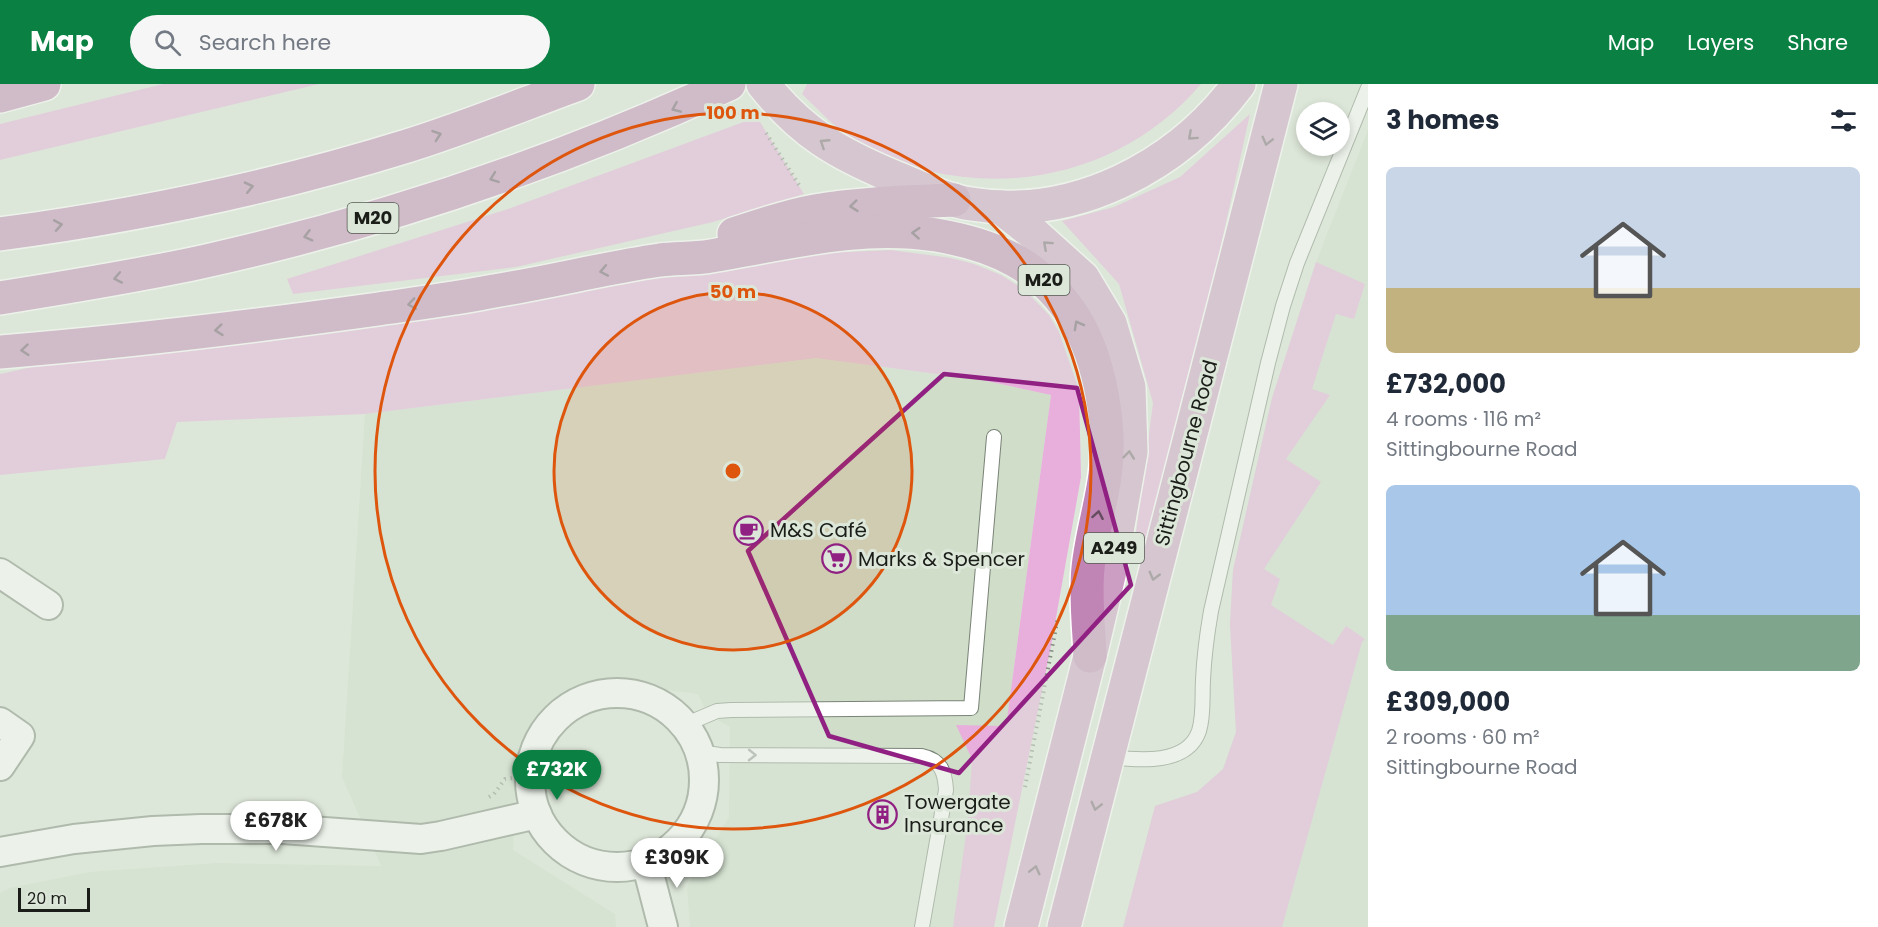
<!DOCTYPE html>
<meta charset="utf-8">
<style>
body{margin:0;font-family:Poppins,sans-serif;background:#f6f6f7;color:#1f2937;height:100vh;display:flex;flex-direction:column;font-size:22px;white-space:nowrap}
*{box-sizing:border-box;margin:0}
p{font-size:20px;color:#747a83}
.icon{flex:none;width:33px;height:33px;fill:none;stroke:currentColor;stroke-width:2;stroke-linecap:round;stroke-linejoin:round}
.map{position:relative;flex:1;overflow:hidden}
.side{display:flex;flex-direction:column;background:#fff;width:510px}
.side>*{flex:none}
.fabs{position:absolute;left:1296px;top:18px;display:grid;gap:12px}
.fabs a{display:grid;place-items:center;width:54px;height:54px;border-radius:50%;background:#fff;box-shadow:0 3px 9px #0003;font-size:30px}
.scale{position:absolute;left:18px;bottom:15px;width:72px;box-sizing:border-box;padding-left:6px;border:3px solid #1a1d18;border-top:0;font-size:16px;line-height:21px;white-space:nowrap;color:#1a1d18;-webkit-text-stroke:4px #dde7d9;paint-order:stroke}
.price{position:absolute;translate:-50% -51px;padding:0 14px;border-radius:21px;background:#fff;color:#222;font-size:20px;line-height:39px;filter:drop-shadow(0 2px 3px #0008)}
.price::after{content:'';position:absolute;left:50%;top:36px;width:18px;height:14px;margin-left:-9px;background:inherit;clip-path:polygon(0 0,100% 0,50% 100%)}
.price.current{background:#0b8043;color:#fff}
ul{padding:0;list-style:none}
li{display:grid;align-content:center;gap:12px;height:318px;padding:0 18px}
li span{display:grid;place-items:center;height:186px;border-radius:9px;color:#555}
li>.icon{margin-inline-start:auto}
span .icon{width:108px;height:108px;fill:#fffc;stroke-width:1}
li b{font-size:26px}
h2{display:flex;justify-content:space-between;align-items:center;height:72px;padding:0 18px;font-size:26px}
header{display:flex;align-items:center;gap:36px;box-sizing:border-box;height:84px;padding:0 30px;background:#0b8043;color:#fff}
header strong{font-size:28px}
nav{display:flex;gap:33px;margin-inline-start:auto;font-size:21px}
.search{width:420px;height:54px;background:#f6f6f7;display:flex;align-items:center;gap:15px;box-sizing:border-box;padding:0 21px;border-radius:33px;color:#747a83;font-size:22px}
main{display:flex;flex:1;min-height:0}
.map>svg:first-child{display:block}
.built{fill:#cfddc9}
.green{fill:#e8afdd}
.lines{fill:none;stroke-linecap:round;stroke-linejoin:round}
.service-casing{stroke:#7a8377;stroke-width:16}
.minor-casing{stroke:#7a8377;stroke-width:32}
.trunk-casing{stroke:#fff;stroke-width:36}
.motorway-casing{stroke:#fff;stroke-width:36}
.path{stroke:#848b81;stroke-width:4;stroke-dasharray:1.5 4.5;stroke-linecap:butt}
.service{stroke:#fff;stroke-width:14}
.minor{stroke:#fff;stroke-width:28}
.trunk{stroke:#cc9ec4;stroke-width:33}
.motorway{stroke:#c085b5;stroke-width:33}
.oneway{stroke:#654c5f}
.oneway2{stroke:#735e6e}
.oneway3{stroke:#989997}
.marked{fill:none;stroke:#902182;stroke-width:4.5;stroke-linejoin:round}
.ring{fill:none;stroke:#de560d;stroke-width:3}
.labels{text-anchor:middle;stroke-width:6;stroke-linejoin:round;paint-order:stroke}
.shield{fill:#dde7d9;stroke:#545a52;stroke-width:1.5}
.shield-label{font-size:18px;font-weight:bold;fill:#1a1d18}
.street-label{font-size:20px;fill:#1a1d18;stroke:#dde7d9}
.poi-label{font-size:20px;fill:#1a1d18;stroke:#dde7d9;text-anchor:start}
.centre{fill:#de560d;stroke:#dde7d9;stroke-width:3}
.ring-label{font-size:18px;text-anchor:middle;font-weight:bold;fill:#de560d;stroke:#dde7d9;stroke-width:6;stroke-linejoin:round;paint-order:stroke}
</style>
<header>
<strong>Map</strong>
<div class="search"><svg class="icon" aria-label="search" viewBox="0 0 24 24"><circle cx="10" cy="10" r="6"/><path d="M15 15l6 6"/></svg>Search here</div>
<nav><a>Map</a><a>Layers</a><a>Share</a></nav>
</header>
<main>
<div class="map">
<svg width="1368" height="843" viewBox="0 0 1368 843">
<rect width="100%" height="100%" fill="#dde7d9"/>
<!-- built -->
<g class="built">
<polygon points="1368,46 1368,843 1123,843 1155,722 1197,708 1223,685 1236,648 1230,540 1233,486 1272,314 1316,178"/>
<polygon points="816,274 982,296 1051,311 1006,642 968,843 690,843 687,803 729,733 730,643 707,630 698,610 644,603 612,605 570,617 535,642 517,672 513,766 615,830 616,843 0,843 0,809 10,804 89,788 216,779 381,782 342,693 365,330"/>
</g>
<!-- green -->
<g class="green">
<polygon points="163,0 319,0 0,76 0,40"/>
<path d="M 807,0 L 1201,0 C 1134,79 1029,111 929,87 C 918,84 906,78 895,74 C 878,67 858,58 842,47 C 828,37 815,22 802,10 Z"/>
<polygon points="1250,30 1202,247 1144,466 1134,464 1153,319 1119,200 1062,137 1114,123 1180,93"/>
<polygon points="757,33 804,110 713,138 516,183 293,210 287,195 508,125"/>
<polygon points="891,166 951,174 974,180 1001,191 1025,206 1049,231 1059,248 1079,306 1081,393 1051,562 994,843 953,843 968,736 972,675 956,641 1006,642 1051,311 982,296 816,274 365,330 177,338 165,375 0,391 0,290 32,283 486,226 762,174 823,169"/>
<polygon points="1316,178 1365,200 1354,235 1336,230 1312,305 1330,311 1286,375 1321,398 1264,485 1280,495 1271,521 1333,561 1346,542 1365,555 1362,558 1282,843 1123,843 1155,722 1197,708 1223,685 1236,648 1230,540 1233,486 1272,314"/>
</g>
<g class="lines">
<defs>
<g id="service">
<polyline points="684,641 717,627 731,626 971,624 994,353"/>
<path d="M 699,668 L 720,671 L 922,672 C 941,676 945,688 946,706 L 922,843"/>
<path d="M 1108,673 C 1137,676 1187,682 1199,647 C 1204,631 1202,613 1203,596 C 1204,573 1207,550 1211,527 L 1268,279 L 1283,222 L 1297,179 L 1368,4"/>
</g>
<g id="minor">
<polyline points="0,489 48,521"/>
<circle cx="617" cy="696" r="87"/>
<polyline points="0,638 20,652 0,682"/>
<polyline points="0,768 74,755 153,747 201,745 283,745 421,755 441,752 537,730"/>
<polyline points="646,778 663,843"/>
</g>
<g id="trunk">
<path d="M 763,0 C 802,49 837,69 894,93 C 919,103 945,116 971,120 C 1075,137 1178,82 1239,0"/>
<polyline points="1000,123 1033,149 1083,194 1110,239 1129,303 1131,368 1110,487 1090,572 1021,843"/>
<polyline points="1064,843 1281,0"/>
</g>
<g id="motorway">
<polyline points="0,12 44,0"/>
<path d="M 0,150 C 135,132 278,102 407,62 C 465,44 521,21 578,0"/>
<path d="M 734,150 C 761,141 787,132 815,127 C 861,119 908,118 954,116"/>
<path d="M 0,214 C 69,203 138,192 206,177 C 385,137 562,77 729,0"/>
<path d="M 0,268 C 124,258 248,243 371,226 C 412,220 454,215 494,207 C 550,198 605,184 660,176 C 677,174 694,175 711,172 C 786,160 859,139 936,151 C 996,161 1042,182 1075,235 C 1100,275 1112,344 1105,391 C 1101,422 1091,453 1088,484 C 1085,513 1089,544 1090,572"/>
</g>
</defs>
<!-- service casing -->
<use href="#service" class="service-casing"/>
<!-- minor casing -->
<use href="#minor" class="minor-casing"/>
<!-- trunk casing -->
<use href="#trunk" class="trunk-casing"/>
<!-- motorway casing -->
<use href="#motorway" class="motorway-casing"/>
<!-- path -->
<g class="path">
<polyline points="766,49 799,101"/>
<polyline points="1025,703 1058,533"/>
<polyline points="489,713 494,710 505,695 531,692"/>
</g>
<!-- service -->
<use href="#service" class="service"/>
<!-- minor -->
<use href="#minor" class="minor"/>
<!-- trunk -->
<use href="#trunk" class="trunk"/>
<!-- motorway -->
<use href="#motorway" class="motorway"/>
</g>
<!-- one-way arrows -->
<defs><path id="oneway-chevron" d="M-2-3.5L2.5 0L-2 3.5" fill="none" stroke-width="1.6" stroke-linecap="round" stroke-linejoin="round" transform="scale(1.5)"/></defs>
<g class="oneway">
<use href="#oneway-chevron" transform="translate(676 24) rotate(157)"/>
<use href="#oneway-chevron" transform="translate(437 51) rotate(-19)"/>
<use href="#oneway-chevron" transform="translate(494 94) rotate(160)"/>
<use href="#oneway-chevron" transform="translate(249 103) rotate(-13)"/>
<use href="#oneway-chevron" transform="translate(854 122) rotate(174)"/>
<use href="#oneway-chevron" transform="translate(58 141) rotate(-10)"/>
<use href="#oneway-chevron" transform="translate(916 149) rotate(-176)"/>
<use href="#oneway-chevron" transform="translate(308 152) rotate(165)"/>
<use href="#oneway-chevron" transform="translate(604 187) rotate(169)"/>
<use href="#oneway-chevron" transform="translate(118 194) rotate(169)"/>
<use href="#oneway-chevron" transform="translate(412 220) rotate(172)"/>
<use href="#oneway-chevron" transform="translate(1078 241) rotate(-119)"/>
<use href="#oneway-chevron" transform="translate(219 246) rotate(174)"/>
<use href="#oneway-chevron" transform="translate(25 266) rotate(175)"/>
<use href="#oneway-chevron" transform="translate(1098 431) rotate(-80)"/>
</g>
<g class="oneway2">
<use href="#oneway-chevron" transform="translate(1192 52) rotate(138)"/>
<use href="#oneway-chevron" transform="translate(1267 57) rotate(104)"/>
<use href="#oneway-chevron" transform="translate(824 59) rotate(-147)"/>
<use href="#oneway-chevron" transform="translate(1047 161) rotate(-138)"/>
<use href="#oneway-chevron" transform="translate(1129 371) rotate(-84)"/>
<use href="#oneway-chevron" transform="translate(1154 492) rotate(105)"/>
<use href="#oneway-chevron" transform="translate(1096 722) rotate(104)"/>
<use href="#oneway-chevron" transform="translate(1035 786) rotate(-76)"/>
</g>
<use class="oneway3" href="#oneway-chevron" transform="translate(752 671) rotate(1)"/>
<!-- marked area -->
<path d="M0 0H1368V843H0ZM 944,290 L 1077,304 L 1131,501 L 959,689 L 829,652 L 748,467 Z" fill="#dde7d9" fill-opacity=".55" fill-rule="evenodd"/>
<path class="marked" d="M 944,290 L 1077,304 L 1131,501 L 959,689 L 829,652 L 748,467 Z"/>
<!-- distance rings -->
<circle cx="733" cy="387" r="179" fill="#de560d" fill-opacity=".12"/>
<g class="ring">
<circle cx="733" cy="387" r="179"/>
<circle cx="733" cy="387" r="358"/>
</g>
<!-- icons -->
<defs>
<symbol id="cafe-ring" viewBox="-11 -11 22 22"><circle r="9.5" fill="#dde7d9" stroke="#902182" stroke-width="1.5"/><path d="M-5.5-4.5H6V0H3Q3 3.5 0 3.5H-2.5Q-5.5 3.5-5.5 0ZM3-3.2v2h1.7v-2ZM-6 4.5H4V6H-6Z" fill="#902182"/></symbol>
<symbol id="supermarket-ring" viewBox="-11 -11 22 22"><circle r="9.5" fill="#dde7d9" stroke="#902182" stroke-width="1.5"/><path d="M-6-5.5h2.5l.6 2H6L4.5 2H-2.5L-4.4-4H-6ZM-1.5 3.2a1.3 1.3 0 1 0 .1 0ZM3 3.2a1.3 1.3 0 1 0 .1 0Z" fill="#902182"/></symbol>
<symbol id="building-ring" viewBox="-11 -11 22 22"><circle r="9.5" fill="#dde7d9" stroke="#902182" stroke-width="1.5"/><path d="M-4-6H4V6H1V3H-1V6H-4ZM-2.5-4.3h1.7v1.8h-1.7ZM.8-4.3h1.7v1.8H.8ZM-2.5-1h1.7V.8h-1.7ZM.8-1h1.7V.8H.8Z" fill="#902182"/></symbol>
</defs>
<g fill-rule="evenodd">
<use href="#cafe-ring" x="732" y="430" width="33" height="33"/>
<use href="#supermarket-ring" x="820" y="458" width="33" height="33"/>
<use href="#building-ring" x="866" y="714" width="33" height="33"/>
</g>
<g class="labels">
<!-- shield labels -->
<g class="shield">
<rect x="347.5" y="119" width="51" height="30" rx="4.5"/>
<rect x="1018.5" y="181" width="51" height="30" rx="4.5"/>
<rect x="1084" y="449" width="60" height="30" rx="4.5"/>
</g>
<g class="shield-label">
<text x="373" y="140">M20</text>
<text x="1044" y="202">M20</text>
<text x="1114" y="470">A249</text>
</g>
<!-- street labels -->
<g class="street-label">
<text transform="translate(1186 369) rotate(-75)" y="7">Sittingbourne Road</text>
</g>
<!-- poi labels -->
<g class="poi-label">
<text x="770" y="453">M&amp;S Café</text>
<text x="858" y="482">Marks &amp; Spencer</text>
<text x="904" y="725">Towergate<tspan x="904" dy="23">Insurance</tspan></text>
</g>
</g>
<circle cx="733" cy="387" r="9" class="centre"/>
<g class="ring-label">
<text x="733" y="35">100 m</text>
<text x="733" y="214">50 m</text>
</g>
</svg>
<div class="fabs">
<a><svg class="icon" aria-label="layers" viewBox="0 0 24 24"><path d="M12 4l9 5-9 5-9-5zM3 14l9 5 9-5"/></svg></a>
</div>
<div class="scale">20 m</div>
<b class="price current" style="left:557px;top:717px">£732K</b>
<b class="price" style="left:276px;top:768px">£678K</b>
<b class="price" style="left:677px;top:805px">£309K</b>
</div>
<section class="side">
<h2>3 homes<svg class="icon" aria-label="filters" viewBox="0 0 24 24"><path d="M4 7h16M4 17h16"/><circle cx="9" cy="7" r="2"/><circle cx="15" cy="17" r="2"/></svg></h2>
<ul>
<li><span style="background:linear-gradient(#c9d6e8 65%,#c2b280 0)"><svg class="icon" aria-label="home" viewBox="0 0 24 24"><path d="M3 11l9-7 9 7M6 9v11h12V9"/></svg></span><div><b>£732,000</b><p>4 rooms · 116 m²</p><p>Sittingbourne Road</p></div></li>
<li><span style="background:linear-gradient(#a9c7e8 70%,#7fa58c 0)"><svg class="icon" aria-label="home" viewBox="0 0 24 24"><path d="M3 11l9-7 9 7M6 9v11h12V9"/></svg></span><div><b>£309,000</b><p>2 rooms · 60 m²</p><p>Sittingbourne Road</p></div></li>
</ul>
</section>
</main>
